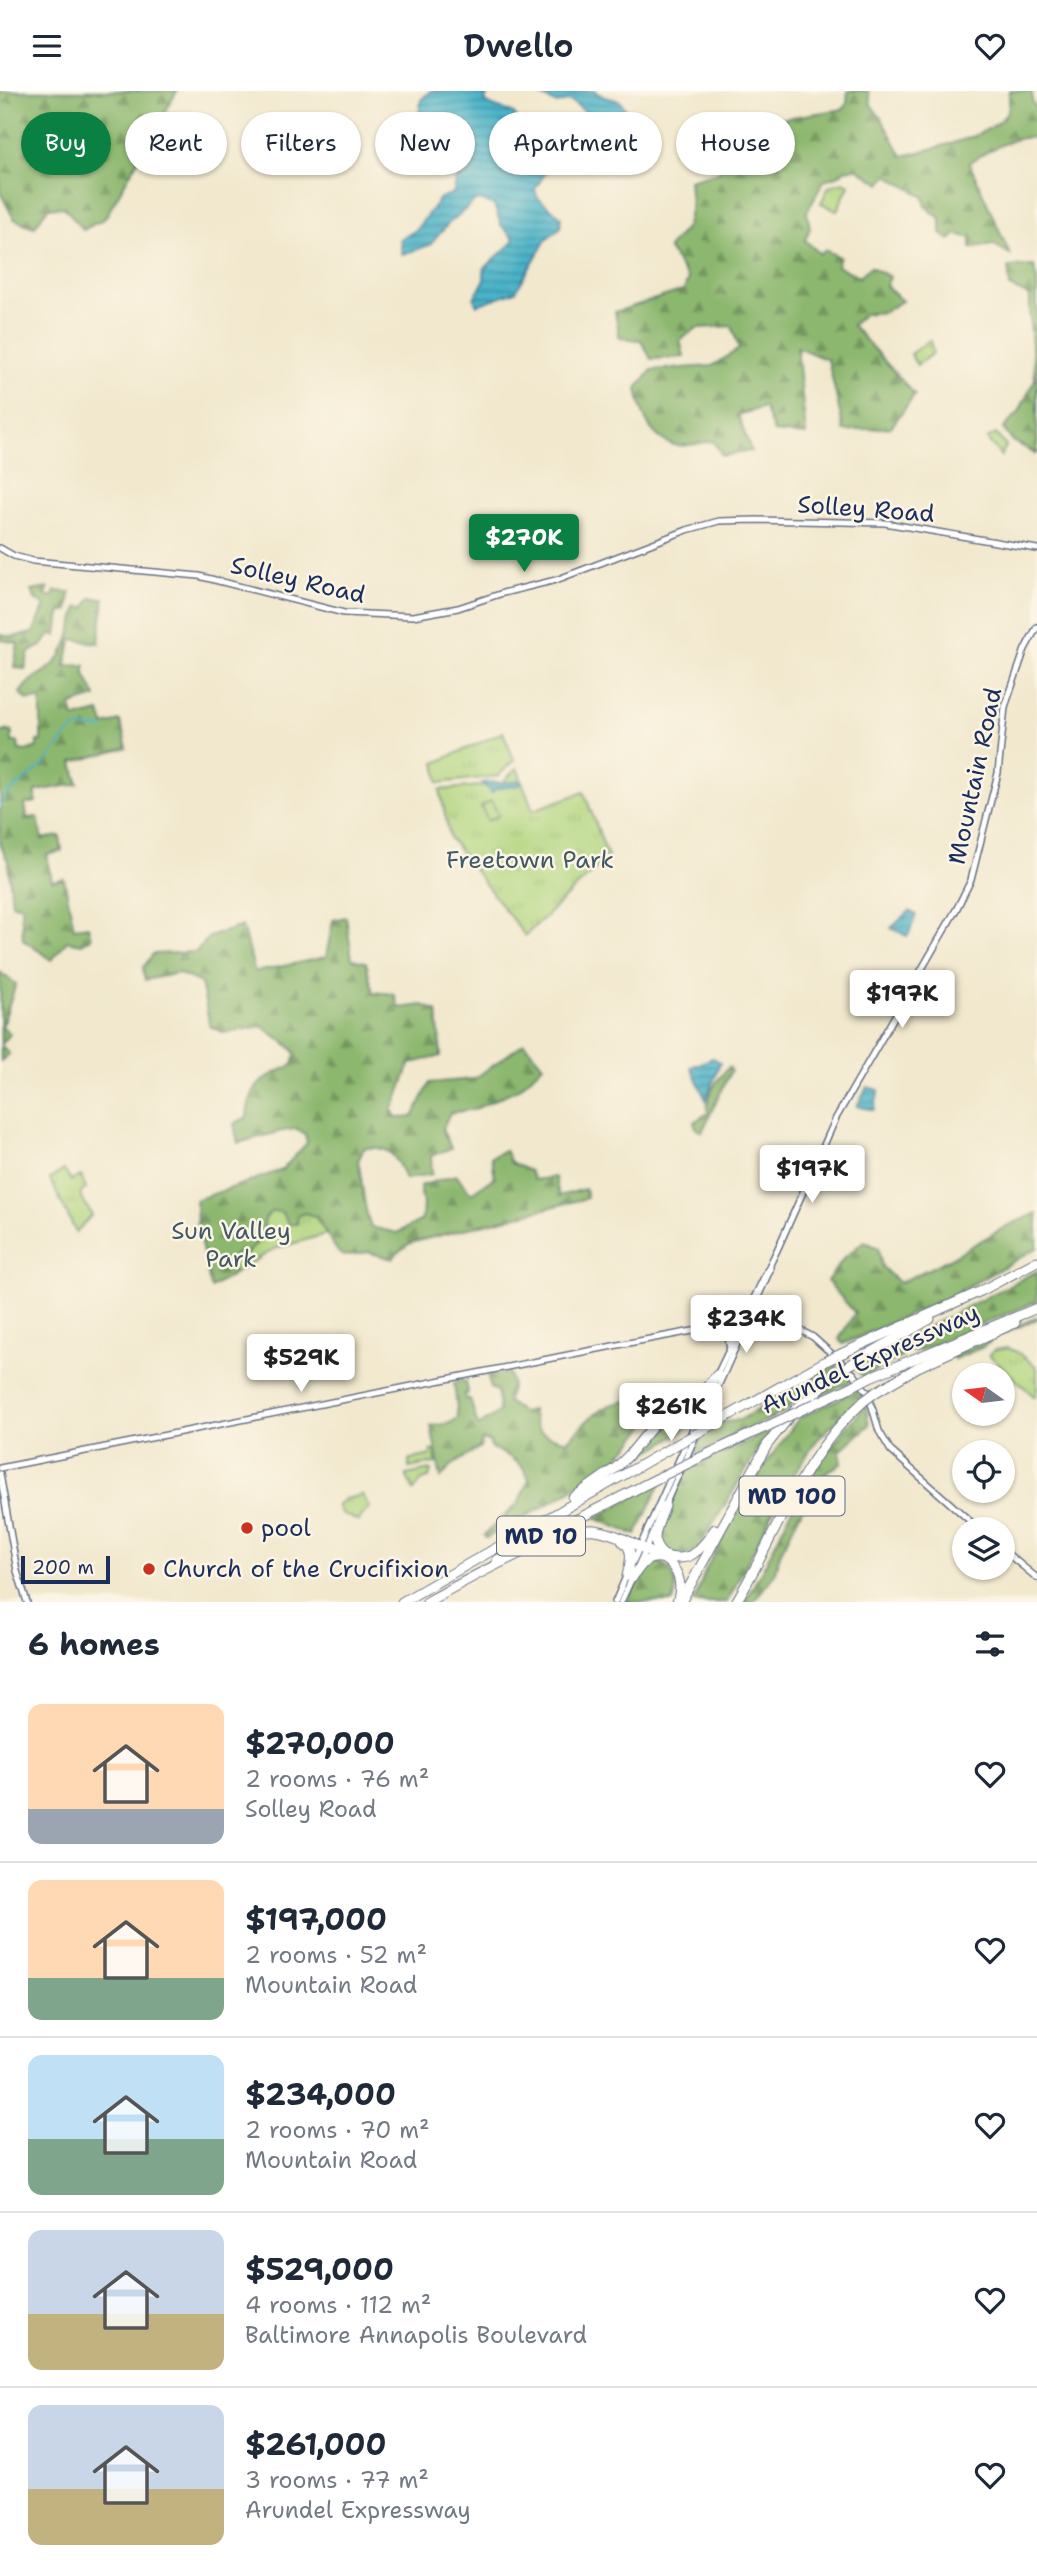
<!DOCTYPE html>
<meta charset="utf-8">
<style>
body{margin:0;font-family:"Shantell Sans",sans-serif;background:#f6f6f7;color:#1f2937;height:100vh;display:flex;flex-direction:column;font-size:26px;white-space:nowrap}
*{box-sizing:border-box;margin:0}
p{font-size:23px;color:#747a83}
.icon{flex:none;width:38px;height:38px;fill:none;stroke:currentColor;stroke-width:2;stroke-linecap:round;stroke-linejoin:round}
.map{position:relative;height:1511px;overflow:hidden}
.details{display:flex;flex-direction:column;background:#fff;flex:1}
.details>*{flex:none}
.guide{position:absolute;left:21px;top:21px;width:996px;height:63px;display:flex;gap:14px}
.needle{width:46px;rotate:284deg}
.tools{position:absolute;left:952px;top:1272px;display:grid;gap:14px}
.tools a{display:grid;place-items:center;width:63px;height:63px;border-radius:50%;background:#fff;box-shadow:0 2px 5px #0004;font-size:35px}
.scale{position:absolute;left:21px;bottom:18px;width:89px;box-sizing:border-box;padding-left:7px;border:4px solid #1b2f5e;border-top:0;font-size:19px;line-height:24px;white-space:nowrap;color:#1b2f5e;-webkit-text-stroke:5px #fcf5e5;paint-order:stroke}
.price{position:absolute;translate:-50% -60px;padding:0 16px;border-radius:7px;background:#fff;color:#222;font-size:23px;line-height:46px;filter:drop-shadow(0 2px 4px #0008)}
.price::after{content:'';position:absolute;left:50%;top:42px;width:21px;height:16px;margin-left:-10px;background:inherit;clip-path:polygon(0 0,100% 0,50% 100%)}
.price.current{background:#0b8043;color:#fff}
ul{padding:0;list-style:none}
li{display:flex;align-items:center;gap:21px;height:175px;padding:0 28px}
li+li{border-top:2px solid #e0e1e3}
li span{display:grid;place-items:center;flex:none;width:196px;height:140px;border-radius:14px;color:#555}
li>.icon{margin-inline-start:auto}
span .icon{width:84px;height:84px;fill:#fffc;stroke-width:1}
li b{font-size:30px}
h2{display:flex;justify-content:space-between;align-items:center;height:84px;padding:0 28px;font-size:30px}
.chip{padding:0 24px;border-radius:32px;background:#fff;box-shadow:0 2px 5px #0004;font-size:24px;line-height:63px}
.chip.current{background:#0b8043;color:#fff}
header{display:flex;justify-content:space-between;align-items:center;height:91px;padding:0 28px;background:#fff;font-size:32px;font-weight:600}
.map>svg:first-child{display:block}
.grass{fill:url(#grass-tufts);stroke:#66826e;stroke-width:2}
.forest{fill:url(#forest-firs);stroke:#547366;stroke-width:2}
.pitch{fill:#b1d67f;stroke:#66826e;stroke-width:2}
.water{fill:url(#water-rules);stroke:#327092;stroke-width:2}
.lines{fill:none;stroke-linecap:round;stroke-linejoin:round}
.stream{stroke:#49b2c7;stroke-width:2}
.secondary-casing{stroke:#667085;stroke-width:8}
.motorway-casing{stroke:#667085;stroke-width:11}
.secondary{stroke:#fff;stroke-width:5}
.motorway{stroke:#fff;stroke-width:9}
.motorway-bridge-casing{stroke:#667085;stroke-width:11;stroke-linecap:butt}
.motorway-bridge{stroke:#fff;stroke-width:9}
.poi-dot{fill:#c8321e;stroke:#fcf5e5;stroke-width:2.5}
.labels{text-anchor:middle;stroke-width:5;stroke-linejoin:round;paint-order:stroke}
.shield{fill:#fcf5e5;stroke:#5e6a86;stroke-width:2}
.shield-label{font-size:23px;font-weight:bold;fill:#1b2f5e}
.street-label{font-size:24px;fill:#1b2f5e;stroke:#fcf5e5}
.park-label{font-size:24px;fill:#405966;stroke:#fcf5e5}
.poi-label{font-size:24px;fill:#1b2f5e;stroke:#fcf5e5;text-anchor:start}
</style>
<header><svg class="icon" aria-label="menu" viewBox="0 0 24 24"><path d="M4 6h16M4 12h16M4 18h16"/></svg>Dwello<svg class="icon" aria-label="heart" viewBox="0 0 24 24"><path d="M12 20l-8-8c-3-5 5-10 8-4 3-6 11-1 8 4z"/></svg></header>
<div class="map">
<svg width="1037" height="1511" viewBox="0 0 1037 1511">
<defs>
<pattern id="grass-tufts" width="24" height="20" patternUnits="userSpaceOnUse" patternTransform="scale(1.75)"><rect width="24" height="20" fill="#b1d67f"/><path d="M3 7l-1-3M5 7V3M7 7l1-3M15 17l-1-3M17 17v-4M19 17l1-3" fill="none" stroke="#98b870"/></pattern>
<pattern id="forest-firs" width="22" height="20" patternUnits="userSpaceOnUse" patternTransform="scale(1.75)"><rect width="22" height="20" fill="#8cb76e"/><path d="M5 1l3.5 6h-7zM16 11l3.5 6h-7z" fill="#72955e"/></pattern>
<pattern id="water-rules" width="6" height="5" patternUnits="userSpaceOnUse" patternTransform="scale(1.75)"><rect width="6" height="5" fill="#49b2c7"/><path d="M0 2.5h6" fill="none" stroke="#3c91a5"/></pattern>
</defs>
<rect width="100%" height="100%" fill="#fcf5e5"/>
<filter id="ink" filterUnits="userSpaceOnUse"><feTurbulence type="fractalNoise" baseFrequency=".0143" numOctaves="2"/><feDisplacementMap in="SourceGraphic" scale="14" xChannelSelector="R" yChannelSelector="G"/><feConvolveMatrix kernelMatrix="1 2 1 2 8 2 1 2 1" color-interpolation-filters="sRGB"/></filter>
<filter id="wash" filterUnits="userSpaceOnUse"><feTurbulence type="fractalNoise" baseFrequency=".00686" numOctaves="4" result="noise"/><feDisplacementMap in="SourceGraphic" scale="28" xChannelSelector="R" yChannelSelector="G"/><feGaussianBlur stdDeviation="1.57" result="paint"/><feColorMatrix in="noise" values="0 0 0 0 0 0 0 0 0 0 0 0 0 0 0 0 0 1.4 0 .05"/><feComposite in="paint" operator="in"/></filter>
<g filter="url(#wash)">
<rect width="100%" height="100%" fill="#f1e8cd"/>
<!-- grass -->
<g class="grass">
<polygon points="844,91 849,94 837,120 821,112 829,95"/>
<polygon points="930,249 933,262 917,274 910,263"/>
<polygon points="996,343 1006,355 1001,365 987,348"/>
<polygon points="503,641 514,669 498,685 439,692 435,672"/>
<polygon points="517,677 533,719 584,701 608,766 525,845 450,747 440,699 501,693"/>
<polygon points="64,1079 71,1090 81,1085 86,1098 81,1101 81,1107 92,1124 76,1141 50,1088"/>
<polygon points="316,1106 326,1143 274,1158 211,1197 197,1134"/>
<polygon points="1008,1257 1019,1262 1037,1276 1037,1300 1035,1306 989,1264 995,1259"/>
<polygon points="435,1359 436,1372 409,1377 409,1369 431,1364 431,1360"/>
<polygon points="431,1379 429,1387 422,1389 414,1400 406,1384"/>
<polygon points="363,1404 369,1416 358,1430 341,1422 337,1414 345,1408"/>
</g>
<!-- forest -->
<g class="forest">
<polygon points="0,0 177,0 105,127 83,139 64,116 48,117 34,136 14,128 0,101"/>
<path d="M 848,0 L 868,0 L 871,14 L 882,28 L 902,65 C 928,58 1001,46 1009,16 C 1010,11 1008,5 1010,0 L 1032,0 L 1032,10 L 1037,19 L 1037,48 C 1019,41 984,62 969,72 L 1010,163 L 993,153 L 971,157 L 971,147 L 957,143 L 950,149 L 941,143 L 941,128 L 926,116 L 924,106 L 887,84 L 881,93 L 856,77 L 844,79 L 840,84 L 824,89 L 807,121 L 810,137 L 805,149 L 820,163 L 825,159 L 840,166 L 837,175 L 859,185 L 871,176 L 890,186 L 886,195 L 902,210 L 883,221 L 864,223 L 852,234 L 915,304 L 891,336 L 844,340 L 828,269 L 797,256 L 806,344 L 774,341 L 764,316 L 738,324 L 751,360 L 723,365 L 713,350 C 702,351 684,357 674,354 C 648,346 641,321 637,297 L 652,279 L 712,275 L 739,258 L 732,235 L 697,237 L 680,249 L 684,266 L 651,268 L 641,249 L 620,247 L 615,221 L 684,199 L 688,188 L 668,157 L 687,135 L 691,114 L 689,89 L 719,81 L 726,68 L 707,55 L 720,36 L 748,45 L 779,28 L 844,18 L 847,12 Z"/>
<polygon points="1034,175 1037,190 1037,363 1013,350 1003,338 1019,321 1035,288 1030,231 1030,205 1010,196 1008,176"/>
<polygon points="48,497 46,505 53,505 55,500 70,501 68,520 60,522 57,545 51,542 42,555 29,561 25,578 14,576 18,552 0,549 0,544 12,546 33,542 45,515 36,509 31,500"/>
<path d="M 91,507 L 104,507 L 99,552 L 72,548 L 65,575 L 85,574 L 85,583 L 96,606 L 71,614 L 74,627 L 100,621 L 104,634 L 120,630 L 127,657 L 73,671 L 78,693 L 36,700 L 36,711 L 25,713 L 27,727 L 38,726 L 42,748 L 60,745 L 62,760 L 47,764 L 52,790 L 64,788 L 74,837 L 88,835 L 91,847 L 82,853 L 67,850 L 52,869 L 23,849 L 21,814 L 12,813 L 8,770 L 0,754 L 0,642 L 8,639 L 12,641 L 12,651 L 18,651 L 19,659 L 26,660 L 37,656 L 37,650 L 41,650 L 41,608 L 28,609 L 20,602 C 30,586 41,585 54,573 C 69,558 72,536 78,516 L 85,517 Z"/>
<path d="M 346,826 L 352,868 L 366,871 L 373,901 L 394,903 L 399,917 L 423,914 L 437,920 L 441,965 L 411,972 C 403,988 401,1003 392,1019 L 396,1026 L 405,1027 L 414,1024 L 430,992 L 474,988 L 524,952 L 543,974 L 520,997 L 475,1018 L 450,1022 L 442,1038 L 451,1057 L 431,1065 L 432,1083 L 405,1088 C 396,1064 391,1055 364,1057 L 358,1070 C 363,1091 363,1118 371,1136 L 397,1142 L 422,1129 L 423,1113 L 420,1095 L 456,1084 L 471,1102 L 495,1086 L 491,1066 L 505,1059 L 511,1072 L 530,1080 L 534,1089 L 555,1086 L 559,1105 L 585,1098 L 587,1107 L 410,1152 L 397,1162 L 393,1168 L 368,1161 L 344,1165 L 338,1161 L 315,1125 L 304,1122 L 297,1125 L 297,1133 L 289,1133 L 281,1121 L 273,1120 C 264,1126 262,1132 266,1142 L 245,1165 L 235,1163 C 229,1170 231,1174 235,1182 L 211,1197 L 197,1134 L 196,1109 L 282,1079 L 307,1052 L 305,1043 L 295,1038 L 282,1040 L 238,1052 L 234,1033 L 247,1026 C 250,993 264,986 293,974 L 296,963 C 289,951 273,945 262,935 L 224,942 L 210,935 L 201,892 L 178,882 L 145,889 L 143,877 L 153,863 L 196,861 L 209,846 L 242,835 L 255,881 L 326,866 L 333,829 Z"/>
<polygon points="0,881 16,893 2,935 10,943 1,954 9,963 1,970"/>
<path d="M 729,976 L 731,979 L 702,1041 L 697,1038 L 694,1031 L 708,1022 C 705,1005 717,988 729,976 Z"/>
<polygon points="1037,1122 1037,1157 949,1206 843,1253 839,1248 855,1222 827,1190 844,1167 864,1150 878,1157 882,1176 899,1192 945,1170 1007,1135"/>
<polygon points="1037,1180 1037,1210 918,1260 906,1260 905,1248"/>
<polygon points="1037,1226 1037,1228 999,1244 983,1256 954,1268 952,1265"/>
<polygon points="897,1260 903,1265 863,1286 853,1276 878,1261 891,1264"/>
<polygon points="834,1271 838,1276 801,1304 783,1322 694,1364 702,1345 724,1331 740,1329 780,1305 788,1296"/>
<path d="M 509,1281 L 512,1293 L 507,1311 L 522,1321 L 532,1319 C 536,1345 544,1343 567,1350 L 591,1326 L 610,1314 L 675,1298 L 676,1303 C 650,1320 639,1350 614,1369 C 575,1400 530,1423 486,1447 L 484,1444 L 518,1413 L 529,1389 C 525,1372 507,1363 491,1357 L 489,1350 L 482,1349 L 480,1356 L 451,1375 L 441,1387 L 431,1335 L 450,1332 L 458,1327 L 454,1291 L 466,1290 L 468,1302 L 465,1303 L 466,1308 L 470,1308 L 478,1335 L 499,1321 L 497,1300 L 490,1297 L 488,1285 Z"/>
<polygon points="845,1281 851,1291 813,1307"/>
<polygon points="859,1298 863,1304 817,1349 786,1395 727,1511 694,1511 706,1478 759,1382 799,1327"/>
<polygon points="698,1308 685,1339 631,1371 660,1333 678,1315"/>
<path d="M 866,1314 L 869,1334 L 840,1360 L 841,1373 L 828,1380 L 816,1391 L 781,1460 L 774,1484 L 753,1511 L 744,1511 C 767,1474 783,1434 804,1396 C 820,1366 844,1340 866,1314 Z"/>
<path d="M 770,1340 L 697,1459 C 680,1466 673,1467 659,1454 L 664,1434 L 678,1395 L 689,1378 Z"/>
<polygon points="662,1390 636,1444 595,1427"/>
<path d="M 651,1469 C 673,1472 680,1492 673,1511 L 627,1511 L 641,1481 Z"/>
</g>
<!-- pitch -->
<polygon class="pitch" points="491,710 499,724 488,730 481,716"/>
<!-- water -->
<g class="water">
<path d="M 430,0 L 494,0 L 488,2 L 485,10 C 493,18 505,17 515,24 L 517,33 L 514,42 L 535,65 L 535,71 L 544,70 L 548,78 L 535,98 L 537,106 L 561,126 L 560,137 L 547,147 L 516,200 L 477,214 L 474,207 L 484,190 L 484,178 L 513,151 L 513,147 L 501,134 L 494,114 L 479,109 L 474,111 L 448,133 L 430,154 L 402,164 L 400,148 L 415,140 L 440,107 L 454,102 L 456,88 L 470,80 L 475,73 C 467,58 456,43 438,38 C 429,36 426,38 418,31 L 421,9 Z"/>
<polygon points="524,0 595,0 604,6 620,10 626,19 618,35 588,23 570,9 557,13 536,2"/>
<path d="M 519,689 L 522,691 L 520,694 L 495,698 L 492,702 L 482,692 C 495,689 507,695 519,689 Z"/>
<polygon points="910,820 916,824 909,843 907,845 891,837"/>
<polygon points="713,967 720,972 706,1009 691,976"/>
<polygon points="867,996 879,999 874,1019 857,1015"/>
</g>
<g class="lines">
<!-- stream -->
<polyline class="stream" points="0,715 7,703 45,673 67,644 76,637 104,637"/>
</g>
</g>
<g filter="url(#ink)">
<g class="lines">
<defs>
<g id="secondary">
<polyline points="0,457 14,465 33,470 199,485 344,522 413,525 458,517 503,502 556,489 687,439 719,430 756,429 885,432 1037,458"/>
<polyline points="726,1233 746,1218"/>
<polyline points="715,1237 728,1243 729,1254"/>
<polyline points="716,1286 778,1157 836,1027 957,817 971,789 989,717 998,682 1005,616 1025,558 1037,536"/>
<polyline points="0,1377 623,1253 741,1231 771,1230 785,1231 813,1246 854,1283 868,1302 879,1340 891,1360 979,1438"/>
<polyline points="0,1383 17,1480 27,1511"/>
<polyline points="665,1414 770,1179 770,1174"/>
<polyline points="1003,1459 1037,1487"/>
<polyline points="633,1471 712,1295"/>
<polyline points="638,1475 654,1439"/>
<polyline points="615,1511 627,1483"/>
<polyline points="621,1511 632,1487"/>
</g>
<g id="motorway">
<polyline points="843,1262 981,1200 1037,1170"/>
<polyline points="853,1272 930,1228"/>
<polyline points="870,1286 1037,1217"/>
<polyline points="876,1301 918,1276 1015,1232"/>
<polyline points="697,1304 705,1304 710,1313"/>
<polyline points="816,1312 851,1296"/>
<polyline points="712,1334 826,1270"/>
<polyline points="697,1368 770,1334"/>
<polyline points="573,1407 617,1376 630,1363 667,1318 705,1298 717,1284"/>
<path d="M 665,1415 C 659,1432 646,1453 665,1465"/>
<path d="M 622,1450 C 635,1458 630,1472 627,1485"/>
<path d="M 663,1464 C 689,1474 701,1459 715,1438"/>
<polyline points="497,1469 662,1385"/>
<path d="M 632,1487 C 640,1476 645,1465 660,1467"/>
<polyline points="402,1511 674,1355"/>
<path d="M 427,1511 C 459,1493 563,1435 595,1439 C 617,1442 640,1456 660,1466 C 678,1475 684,1492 677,1511"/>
<polyline points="681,1511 767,1354 794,1320 840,1280"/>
<path d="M 736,1511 C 779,1440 800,1367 864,1310"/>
</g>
</defs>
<!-- secondary casing -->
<use href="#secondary" class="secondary-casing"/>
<!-- motorway casing -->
<use href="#motorway" class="motorway-casing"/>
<!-- secondary -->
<use href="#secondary" class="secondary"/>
<!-- motorway -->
<use href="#motorway" class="motorway"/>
<defs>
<g id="motorway-bridge">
<polyline points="826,1270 843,1262"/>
<polyline points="840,1280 853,1272"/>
<polyline points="851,1296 870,1286"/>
<polyline points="864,1310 876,1301"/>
<polyline points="770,1334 816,1312"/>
<polyline points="674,1355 712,1334"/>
<polyline points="662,1385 697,1368"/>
</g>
</defs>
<!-- motorway-bridge casing -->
<use href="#motorway-bridge" class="motorway-bridge-casing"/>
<!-- motorway-bridge -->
<use href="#motorway-bridge" class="motorway-bridge"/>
</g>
</g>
<!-- markers -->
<g class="poi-dot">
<circle cx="247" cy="1437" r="7"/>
<circle cx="149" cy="1478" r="7"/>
</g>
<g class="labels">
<!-- shield labels -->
<g class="shield">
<rect x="739.5" y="1385.5" width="105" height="39" rx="5"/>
<rect x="497" y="1425.5" width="88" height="39" rx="5"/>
</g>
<g class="shield-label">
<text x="792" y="1413">MD 100</text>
<text x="541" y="1453">MD 10</text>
</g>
<!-- street labels -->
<g class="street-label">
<text transform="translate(866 418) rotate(4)" y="8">Solley Road</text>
<text transform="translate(298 489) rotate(13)" y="8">Solley Road</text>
<text transform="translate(975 685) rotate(-78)" y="8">Mountain Road</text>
<text transform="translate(870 1268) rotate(-24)" y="8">Arundel Expressway</text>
</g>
<!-- park labels -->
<g class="park-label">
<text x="530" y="777">Freetown Park</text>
<text x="231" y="1148">Sun Valley<tspan x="231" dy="28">Park</tspan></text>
</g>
<!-- poi labels -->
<g class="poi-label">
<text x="261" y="1445">pool</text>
<text x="163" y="1486">Church of the Crucifixion</text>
</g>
</g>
</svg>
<div class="tools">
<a><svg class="needle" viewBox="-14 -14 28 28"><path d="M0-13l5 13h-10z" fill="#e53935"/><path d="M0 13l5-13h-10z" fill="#747a83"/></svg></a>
<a><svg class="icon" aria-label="locate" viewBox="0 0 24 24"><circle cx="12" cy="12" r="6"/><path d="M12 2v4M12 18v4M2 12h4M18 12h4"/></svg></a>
<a><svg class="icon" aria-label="layers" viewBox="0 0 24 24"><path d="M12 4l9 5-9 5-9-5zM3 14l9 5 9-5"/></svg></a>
</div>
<div class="scale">200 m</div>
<b class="price current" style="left:524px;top:483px">$270K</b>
<b class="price" style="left:902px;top:939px">$197K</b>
<b class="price" style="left:812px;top:1114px">$197K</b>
<b class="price" style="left:746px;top:1264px">$234K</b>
<b class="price" style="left:301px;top:1303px">$529K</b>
<b class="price" style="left:671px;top:1352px">$261K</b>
<div class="guide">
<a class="chip current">Buy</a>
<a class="chip">Rent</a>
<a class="chip">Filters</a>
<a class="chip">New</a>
<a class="chip">Apartment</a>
<a class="chip">House</a>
</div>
</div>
<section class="details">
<h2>6 homes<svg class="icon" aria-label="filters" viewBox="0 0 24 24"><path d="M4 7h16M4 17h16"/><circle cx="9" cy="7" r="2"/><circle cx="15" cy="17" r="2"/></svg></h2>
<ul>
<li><span style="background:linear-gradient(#ffd9b3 75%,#9aa5b1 0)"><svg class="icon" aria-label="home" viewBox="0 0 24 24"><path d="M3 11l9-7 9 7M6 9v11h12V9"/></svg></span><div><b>$270,000</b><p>2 rooms · 76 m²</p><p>Solley Road</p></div><svg class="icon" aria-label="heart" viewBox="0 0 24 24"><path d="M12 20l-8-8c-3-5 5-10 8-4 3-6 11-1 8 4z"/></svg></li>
<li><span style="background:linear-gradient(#ffd9b3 70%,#7fa58c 0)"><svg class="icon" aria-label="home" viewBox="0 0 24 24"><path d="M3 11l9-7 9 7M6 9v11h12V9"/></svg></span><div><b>$197,000</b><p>2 rooms · 52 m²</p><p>Mountain Road</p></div><svg class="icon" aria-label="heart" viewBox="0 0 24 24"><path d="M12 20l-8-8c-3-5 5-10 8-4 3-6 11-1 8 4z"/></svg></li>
<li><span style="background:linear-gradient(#bfe0f5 60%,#7fa58c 0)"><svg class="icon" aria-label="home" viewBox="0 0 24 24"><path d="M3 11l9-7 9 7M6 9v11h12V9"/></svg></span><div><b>$234,000</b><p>2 rooms · 70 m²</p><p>Mountain Road</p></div><svg class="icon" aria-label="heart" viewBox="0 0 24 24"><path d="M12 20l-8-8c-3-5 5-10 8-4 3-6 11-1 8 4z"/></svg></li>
<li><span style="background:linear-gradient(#c9d6e8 60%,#c2b280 0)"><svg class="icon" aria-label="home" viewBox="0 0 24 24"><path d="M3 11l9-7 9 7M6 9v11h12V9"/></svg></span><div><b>$529,000</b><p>4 rooms · 112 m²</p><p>Baltimore Annapolis Boulevard</p></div><svg class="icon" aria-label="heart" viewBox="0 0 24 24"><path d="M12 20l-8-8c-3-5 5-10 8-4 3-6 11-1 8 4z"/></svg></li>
<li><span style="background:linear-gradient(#c9d6e8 60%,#c2b280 0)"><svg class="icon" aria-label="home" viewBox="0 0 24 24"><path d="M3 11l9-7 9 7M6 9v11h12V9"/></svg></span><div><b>$261,000</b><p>3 rooms · 77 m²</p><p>Arundel Expressway</p></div><svg class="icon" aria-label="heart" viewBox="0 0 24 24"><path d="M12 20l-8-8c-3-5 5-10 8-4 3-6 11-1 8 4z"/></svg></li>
</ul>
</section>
